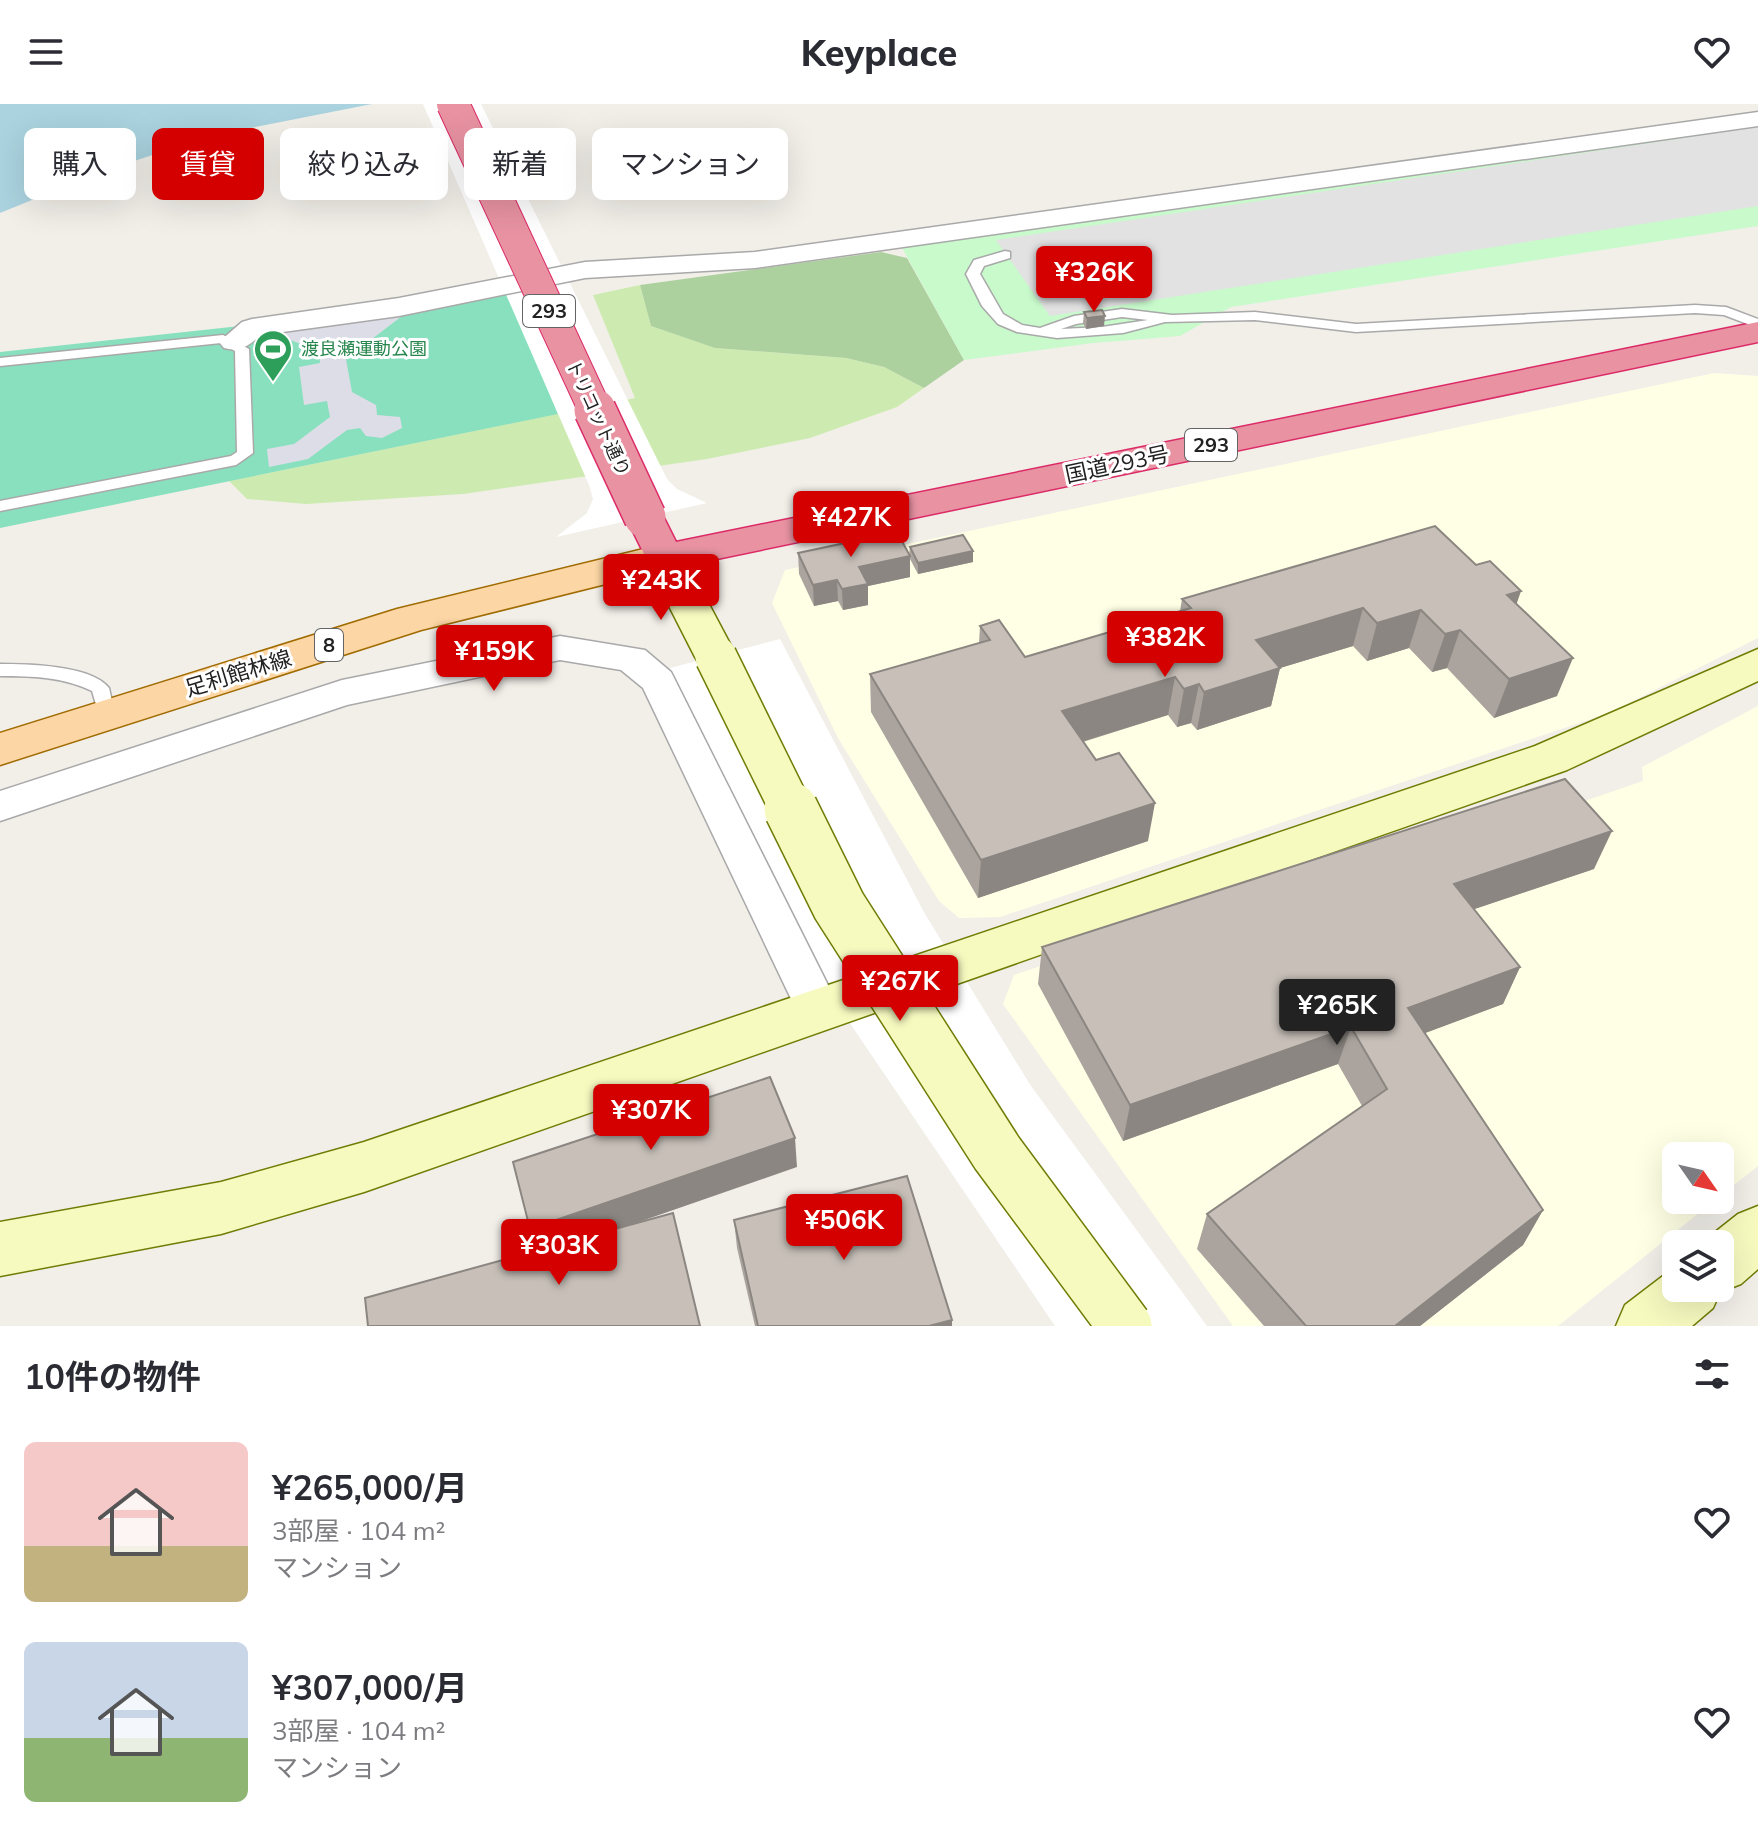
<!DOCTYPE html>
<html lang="ja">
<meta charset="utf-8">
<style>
body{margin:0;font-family:Mulish,"Noto Sans JP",sans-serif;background:#f7f7f7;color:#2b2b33;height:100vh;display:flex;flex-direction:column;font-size:30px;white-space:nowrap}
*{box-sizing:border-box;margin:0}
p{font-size:26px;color:#7c7c81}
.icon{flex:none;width:44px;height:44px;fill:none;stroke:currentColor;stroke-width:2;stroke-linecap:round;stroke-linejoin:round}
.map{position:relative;height:1222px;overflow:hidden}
.sheet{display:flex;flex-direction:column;background:#fff;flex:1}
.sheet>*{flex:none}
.top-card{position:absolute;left:24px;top:24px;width:800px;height:72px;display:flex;gap:16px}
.needle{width:52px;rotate:124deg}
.controls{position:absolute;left:1662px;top:1038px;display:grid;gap:16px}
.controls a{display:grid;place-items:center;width:72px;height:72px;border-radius:12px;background:#fff;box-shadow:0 8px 32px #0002;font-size:40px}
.price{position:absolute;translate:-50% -68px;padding:0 18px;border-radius:8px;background:#d40000;color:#fff;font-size:26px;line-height:52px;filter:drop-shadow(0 2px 4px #0008)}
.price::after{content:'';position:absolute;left:50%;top:48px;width:24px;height:18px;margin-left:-12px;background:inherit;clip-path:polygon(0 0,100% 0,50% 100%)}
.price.active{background:#222;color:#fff}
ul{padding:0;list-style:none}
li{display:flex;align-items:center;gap:24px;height:200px;padding:0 24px}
li span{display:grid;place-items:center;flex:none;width:224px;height:160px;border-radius:12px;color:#555}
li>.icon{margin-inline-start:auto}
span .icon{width:96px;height:96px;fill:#fffc;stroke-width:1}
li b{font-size:34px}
h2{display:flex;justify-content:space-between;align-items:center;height:96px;padding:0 24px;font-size:34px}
.tag{padding:0 28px;border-radius:12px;background:#fff;box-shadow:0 8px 32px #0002;font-size:28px;line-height:72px}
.tag.active{background:#d40000;color:#fff}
header{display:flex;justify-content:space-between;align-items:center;height:104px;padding:0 24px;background:#fff;font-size:36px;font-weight:800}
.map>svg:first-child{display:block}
.education{fill:#ffffe5}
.grass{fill:#cdebb0}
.forest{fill:#add19e}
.park{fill:#c8facc}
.pitch{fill:#88e0be}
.parking{fill:#e2e2e2}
.plaza{fill:#dddde8}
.water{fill:#aad3df}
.pier{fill:#fff}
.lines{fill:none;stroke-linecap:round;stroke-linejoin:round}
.lane-casing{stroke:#a9a9a9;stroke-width:3}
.street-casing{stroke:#a9a9a9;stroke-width:3}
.secondary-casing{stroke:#707d05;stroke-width:3}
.primary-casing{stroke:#a06b00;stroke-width:3}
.highway-casing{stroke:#dc2a67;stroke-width:3}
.lane{fill:#fff;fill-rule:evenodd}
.street{fill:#fff;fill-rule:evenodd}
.secondary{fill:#f7fabf;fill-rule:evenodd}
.primary{fill:#fcd6a4;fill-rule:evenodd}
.highway{fill:#e892a2;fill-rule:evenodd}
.secondary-bridge-far1-casing{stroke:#707d05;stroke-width:44;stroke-linecap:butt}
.secondary-bridge-casing{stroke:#707d05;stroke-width:56;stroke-linecap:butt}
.highway-bridge-far1-casing{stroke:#dc2a67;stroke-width:34;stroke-linecap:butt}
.highway-bridge-casing{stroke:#dc2a67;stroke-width:44;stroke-linecap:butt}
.secondary-bridge-far1{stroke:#f7fabf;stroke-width:41}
.secondary-bridge{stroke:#f7fabf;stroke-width:53}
.highway-bridge-far1{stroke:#e892a2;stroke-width:32}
.highway-bridge{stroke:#e892a2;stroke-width:41}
.wall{fill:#aba49e}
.shaded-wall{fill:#8b8681}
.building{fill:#c7bfb8;stroke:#8b8681;stroke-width:2}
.labels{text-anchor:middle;stroke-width:6;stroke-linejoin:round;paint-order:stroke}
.far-leisure-label{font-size:18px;fill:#27864d;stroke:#fff;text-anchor:start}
.far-street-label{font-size:18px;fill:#222;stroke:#fff}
.shield{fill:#fff;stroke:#646464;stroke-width:2}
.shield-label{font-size:20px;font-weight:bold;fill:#222}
.street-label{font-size:22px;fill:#222;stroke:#fff}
</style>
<header><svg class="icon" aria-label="menu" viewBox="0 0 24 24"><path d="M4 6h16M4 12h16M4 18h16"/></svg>Keyplace<svg class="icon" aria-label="heart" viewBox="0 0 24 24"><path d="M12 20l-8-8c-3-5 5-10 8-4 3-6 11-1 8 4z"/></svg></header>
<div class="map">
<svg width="1758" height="1222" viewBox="0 0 1758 1222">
<rect width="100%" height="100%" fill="#f2efe9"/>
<!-- education -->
<g class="education">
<polygon points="1714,269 1758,272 1758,534 1609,609 1000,813 959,814 939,797 838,634 772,499 785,466"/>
<polygon points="1758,602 1758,1062 1720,1092 1720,1052 1676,1052 1676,1096 1715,1096 1558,1222 1233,1222 1003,900 1014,871 1544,694 1570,702 1643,677 1642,663"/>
</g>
<!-- grass -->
<polygon class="grass" points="640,181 651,222 716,244 846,254 884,263 924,284 897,303 810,334 707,355 463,390 306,400 247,395 229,377 635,294 593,191"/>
<!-- forest -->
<polygon class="forest" points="881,148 907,154 964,256 924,284 884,263 846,254 715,244 651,222 640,181"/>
<!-- park -->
<polygon class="park" points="1758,8 1758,122 1231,203 1180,232 1093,239 964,256 895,131"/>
<!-- pitch -->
<polygon class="pitch" points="506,184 558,310 0,424 0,248 240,222"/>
<!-- parking -->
<polygon class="parking" points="1758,23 1758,102 1050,212 996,136"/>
<!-- plaza -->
<polygon class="plaza" points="399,203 402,212 346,255 352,288 376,301 377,311 400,313 402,324 382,334 366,332 360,324 347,326 308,355 269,363 267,345 294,340 330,313 327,297 304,301 299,263 320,259 319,247 272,229"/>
<!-- water -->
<polygon class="water" points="0,0 372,0 210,32 101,68 0,109"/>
<!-- pier -->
<g class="pier">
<polygon points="423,0 481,0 667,375 677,385 707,399 556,433 587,409 593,395 589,381"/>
<polygon points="780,535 925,810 1031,982 1207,1222 1055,1222 822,878 670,564"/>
</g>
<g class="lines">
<defs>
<g id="lane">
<path d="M 1005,147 L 1010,148 L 1010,154 L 984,162 L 980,170 L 1003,210 L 1022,221 L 1040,224 L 1074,212 L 1122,205 L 1172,211 L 1255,208 L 1356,220 L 1695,201 L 1726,203 L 1758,215 L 1758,224 L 1724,211 L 1695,209 L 1356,228 L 1255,216 L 1165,218 L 1123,229 L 1057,234 L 1017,228 L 998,220 L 982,202 L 966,170 L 974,156 ZM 1122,213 L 1148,216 L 1102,223 L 1061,225 L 1076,220 Z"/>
<polygon points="223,231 249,245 253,349 236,361 0,407 0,397 231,352 237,348 235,247 221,239 0,262 0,254"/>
<path d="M 0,560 C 28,560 91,561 109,584 L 115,610 L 106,616 L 100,614 L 92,587 C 63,573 32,572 0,572 Z"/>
</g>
<g id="street">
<path d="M 1758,8 L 1758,22 L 755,164 L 585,174 L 399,212 L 261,231 C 248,242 240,248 224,244 L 219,238 L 242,218 L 252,215 L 399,194 L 585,158 L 755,148 Z"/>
<polygon points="560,532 645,546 671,568 841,907 835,920 819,926 803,920 643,584 621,566 560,556 347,601 0,717 0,687 342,576"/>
</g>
<g id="secondary">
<polygon points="664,440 678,444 684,453 737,553 731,563 716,567 701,563 695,553 644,453 650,444"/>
<polygon points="1758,545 1758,577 1567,666 364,1088 221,1130 0,1172 0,1118 221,1078 364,1038 1535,642"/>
<polygon points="1758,1102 1758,1165 1741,1180 1720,1188 1713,1204 1692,1222 1616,1222 1625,1201 1676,1162 1676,1184 1720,1184 1720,1140 1700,1140 1738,1110"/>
</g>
<polygon id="primary" points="664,440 678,444 684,453 678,462 421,526 0,661 0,629 397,505"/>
<polygon id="highway" points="1758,218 1758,238 664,466 650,462 626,413 631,404 645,401 659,404 676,438"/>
</defs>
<!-- lane casing -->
<use href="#lane" class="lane-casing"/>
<!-- street casing -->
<use href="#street" class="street-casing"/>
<!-- secondary casing -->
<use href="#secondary" class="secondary-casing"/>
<!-- primary casing -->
<use href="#primary" class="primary-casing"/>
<!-- highway casing -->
<use href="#highway" class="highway-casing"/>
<!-- lane -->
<use href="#lane" class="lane"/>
<!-- street -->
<use href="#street" class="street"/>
<!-- secondary -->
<use href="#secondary" class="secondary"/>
<!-- primary -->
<use href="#primary" class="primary"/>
<!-- highway -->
<use href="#highway" class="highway"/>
<defs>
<polyline id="secondary-bridge-far1" points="716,553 792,707"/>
<polyline id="secondary-bridge" points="791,705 839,802 997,1049 1125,1222"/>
<polyline id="highway-bridge-far1" points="453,0 596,308"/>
<polyline id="highway-bridge" points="595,306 645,413"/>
</defs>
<!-- secondary-bridge-far1 casing -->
<use href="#secondary-bridge-far1" class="secondary-bridge-far1-casing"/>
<!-- secondary-bridge casing -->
<use href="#secondary-bridge" class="secondary-bridge-casing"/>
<!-- highway-bridge-far1 casing -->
<use href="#highway-bridge-far1" class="highway-bridge-far1-casing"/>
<!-- highway-bridge casing -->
<use href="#highway-bridge" class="highway-bridge-casing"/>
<!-- secondary-bridge-far1 -->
<use href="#secondary-bridge-far1" class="secondary-bridge-far1"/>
<!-- secondary-bridge -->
<use href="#secondary-bridge" class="secondary-bridge"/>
<!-- highway-bridge-far1 -->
<use href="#highway-bridge-far1" class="highway-bridge-far1"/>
<!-- highway-bridge -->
<use href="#highway-bridge" class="highway-bridge"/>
</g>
<!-- wall -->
<g class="wall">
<polygon points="1084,208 1104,222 1086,225 1083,219"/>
<polygon points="910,443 973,447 973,458 918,470 910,455 910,473 868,482 868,501 843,506 838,497 814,502 799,470 798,449 909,451"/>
<polygon points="1182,495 1517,500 1557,592 1494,614 1447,564 1432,568 1409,544 1367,557 1353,542 1280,564 1271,602 1197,626 1191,619 1177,623 1168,611 1083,638 1148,737 978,794 871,608 870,570 979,539 980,522 1025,553 1180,507"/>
<polygon points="1594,765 1474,805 1520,863 1503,900 1425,929 1543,1106 1523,1141 1420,1222 1264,1222 1197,1145 1207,1110 1362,1002 1338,960 1123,1037 1038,880 1042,843"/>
<polygon points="734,1116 952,1222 755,1222 737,1144"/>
</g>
<!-- shaded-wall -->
<g class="shaded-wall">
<polygon points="1105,212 1104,222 1086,225 1087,214"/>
<polygon points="973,447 973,458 918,470 918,459"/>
<polygon points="910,452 910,473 868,482 868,501 843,506 842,485 859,463"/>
<polygon points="837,476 838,497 814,502 813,481"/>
<polygon points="1521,487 1508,525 1507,491"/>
<polygon points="1363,504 1353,542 1280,564 1271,602 1197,626 1204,588 1256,536"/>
<polygon points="1421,506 1409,544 1367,557 1377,519"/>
<polygon points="1460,526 1447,564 1432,568 1445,530"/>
<polygon points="1573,554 1557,592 1494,614 1509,575"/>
<polygon points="1175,573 1168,611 1058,645 1062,607"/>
<polygon points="1199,580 1191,619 1177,623 1184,585"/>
<polygon points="1155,699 1148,737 978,794 981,756"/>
<polygon points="1612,727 1594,765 1439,817 1454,780"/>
<polygon points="1520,863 1503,900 1393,941 1408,904"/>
<polygon points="1351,923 1338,960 1123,1037 1130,1001"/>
<polygon points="795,1034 797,1063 538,1153 530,1125"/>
<polygon points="1543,1106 1523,1141 1420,1222 1395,1222"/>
<polygon points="952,1216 952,1222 929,1222"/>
</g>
<!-- building -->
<g class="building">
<polygon points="1102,206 1105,212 1087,214 1084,208"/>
<polygon points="1435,422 1476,461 1490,457 1521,487 1507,491 1573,554 1509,575 1460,526 1445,530 1421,506 1377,519 1363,504 1256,536 1280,564 1204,588 1199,580 1184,585 1175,573 1062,607 1096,656 1119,649 1155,699 981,756 870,570 990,536 980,522 999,516 1025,553 1191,504 1182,495"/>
<polygon points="897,428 910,452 859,463 868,480 842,485 837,476 813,481 798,449"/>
<polygon points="963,431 973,447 918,459 910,443"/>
<polygon points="1565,675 1612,727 1454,780 1520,863 1408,904 1543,1106 1395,1222 1306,1222 1207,1110 1387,985 1351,923 1130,1001 1042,843"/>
<polygon points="770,973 795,1034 530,1125 513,1058"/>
<polygon points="907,1072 952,1216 929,1222 758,1222 734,1116"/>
<polygon points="673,1109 700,1222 368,1222 365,1194"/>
</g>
<!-- icons -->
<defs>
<symbol id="stadium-pin" viewBox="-11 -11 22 30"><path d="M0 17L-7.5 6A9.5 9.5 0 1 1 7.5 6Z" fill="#2e9e5b" stroke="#fff"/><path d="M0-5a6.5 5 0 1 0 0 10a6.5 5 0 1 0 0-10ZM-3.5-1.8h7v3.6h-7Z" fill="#fff"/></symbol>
</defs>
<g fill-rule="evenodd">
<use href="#stadium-pin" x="251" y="223" width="44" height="60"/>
</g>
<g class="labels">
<!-- far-leisure labels -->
<g class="far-leisure-label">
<text x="301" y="251">渡良瀬運動公園</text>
</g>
<!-- far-street labels -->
<g class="far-street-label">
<text transform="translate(598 314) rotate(65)" y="6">トリコット通り</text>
</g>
<!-- shield labels -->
<g class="shield">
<rect x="523" y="191" width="52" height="32" rx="6"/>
<rect x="1185" y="325" width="52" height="32" rx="6"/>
<rect x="315" y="525" width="28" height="32" rx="6"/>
</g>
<g class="shield-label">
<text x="549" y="214">293</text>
<text x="1211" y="348">293</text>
<text x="329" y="548">8</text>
</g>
<!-- street labels -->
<g class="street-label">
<text transform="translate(1117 360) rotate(-12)" y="8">国道293号</text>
<text transform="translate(238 569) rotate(-17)" y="8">足利館林線</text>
</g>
</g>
</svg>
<div class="controls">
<a><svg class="needle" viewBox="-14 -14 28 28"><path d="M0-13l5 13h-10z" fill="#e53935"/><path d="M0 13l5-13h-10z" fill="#7c7c81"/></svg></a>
<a><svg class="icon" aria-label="layers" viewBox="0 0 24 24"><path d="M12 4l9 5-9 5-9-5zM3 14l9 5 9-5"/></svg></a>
</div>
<b class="price" style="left:1094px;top:210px">¥326K</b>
<b class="price" style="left:851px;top:455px">¥427K</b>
<b class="price" style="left:661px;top:518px">¥243K</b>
<b class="price" style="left:1165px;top:575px">¥382K</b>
<b class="price" style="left:494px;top:589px">¥159K</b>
<b class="price" style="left:900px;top:919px">¥267K</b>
<b class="price active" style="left:1337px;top:943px">¥265K</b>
<b class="price" style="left:651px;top:1048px">¥307K</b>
<b class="price" style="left:844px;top:1158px">¥506K</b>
<b class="price" style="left:559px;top:1183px">¥303K</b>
<div class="top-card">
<a class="tag">購入</a>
<a class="tag active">賃貸</a>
<a class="tag">絞り込み</a>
<a class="tag">新着</a>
<a class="tag">マンション</a>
</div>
</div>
<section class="sheet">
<h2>10件の物件<svg class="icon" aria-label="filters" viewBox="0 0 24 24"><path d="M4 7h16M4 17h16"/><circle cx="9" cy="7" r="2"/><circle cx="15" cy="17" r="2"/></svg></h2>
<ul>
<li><span style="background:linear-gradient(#f6c9c9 65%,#c2b280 0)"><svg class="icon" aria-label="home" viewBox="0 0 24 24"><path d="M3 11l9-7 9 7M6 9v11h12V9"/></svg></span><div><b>¥265,000/月</b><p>3部屋 · 104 m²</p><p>マンション</p></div><svg class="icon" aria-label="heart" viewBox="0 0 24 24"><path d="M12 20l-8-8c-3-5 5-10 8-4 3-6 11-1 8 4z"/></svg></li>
<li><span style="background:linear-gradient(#c9d6e8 60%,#8fb573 0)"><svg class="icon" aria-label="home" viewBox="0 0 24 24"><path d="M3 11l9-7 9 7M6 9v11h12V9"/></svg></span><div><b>¥307,000/月</b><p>3部屋 · 104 m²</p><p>マンション</p></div><svg class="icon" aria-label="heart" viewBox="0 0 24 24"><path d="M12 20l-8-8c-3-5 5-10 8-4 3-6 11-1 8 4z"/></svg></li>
</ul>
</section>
